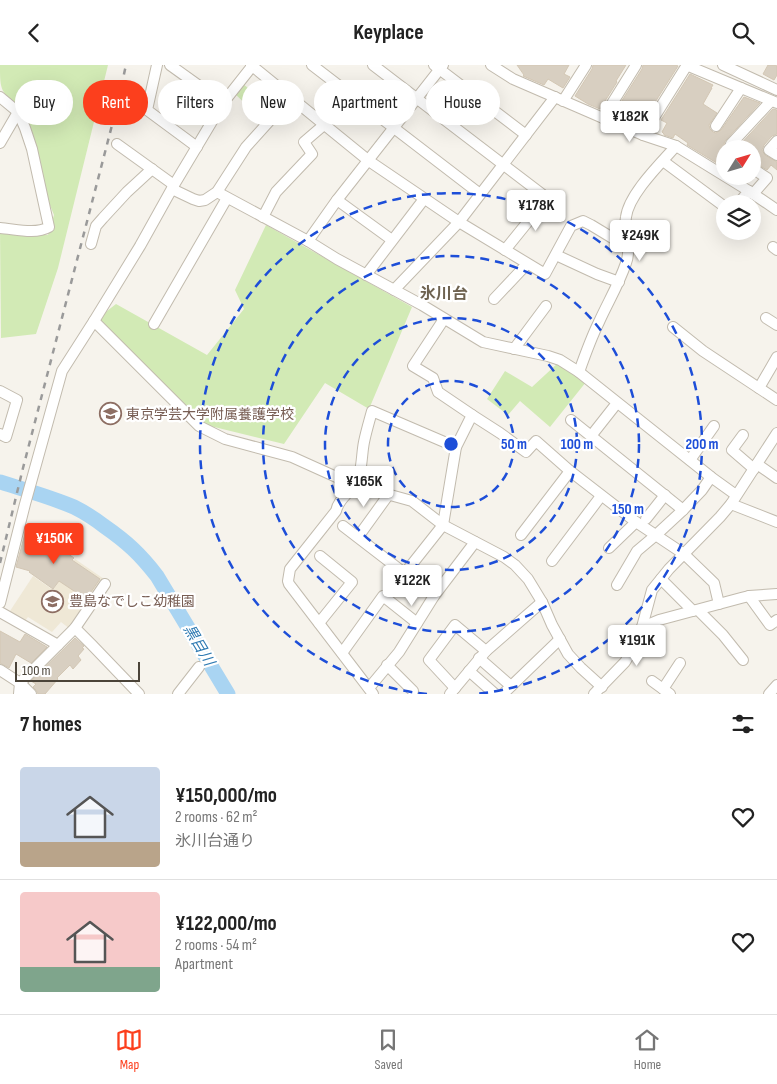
<!DOCTYPE html>
<meta charset="utf-8">
<style>
body{margin:0;font-family:"Sofia Sans Condensed","Noto Sans JP",sans-serif;background:#f2f2f2;color:#222;height:100vh;display:flex;flex-direction:column;font-size:19px;white-space:nowrap}
*{box-sizing:border-box;margin:0}
p{font-size:16px;color:#767676}
.icon{flex:none;width:28px;height:28px;fill:none;stroke:currentColor;stroke-width:2;stroke-linecap:round;stroke-linejoin:round}
.map{position:relative;height:629px;overflow:hidden}
.side{display:flex;flex-direction:column;background:#fff;flex:1}
.side>*{flex:none}
.guide{position:absolute;left:15px;top:15px;width:500px;height:45px;display:flex;gap:10px}
.needle{width:32px;rotate:53deg}
.tools{position:absolute;left:716px;top:75px;display:grid;gap:10px}
.tools a{display:grid;place-items:center;width:45px;height:45px;border-radius:50%;background:#fff;box-shadow:0 5px 20px #0002;font-size:25px}
.scale{position:absolute;left:15px;bottom:12px;width:125px;box-sizing:border-box;padding-left:5px;border:2px solid #4b4439;border-top:0;font-size:14px;line-height:18px;white-space:nowrap;color:#4b4439;-webkit-text-stroke:4px #fff;paint-order:stroke}
.price{position:absolute;translate:-50% -42px;padding:0 11px;border-radius:5px;background:#fff;color:#222;font-size:16px;line-height:32px;filter:drop-shadow(0 1px 2px #0008)}
.price::after{content:'';position:absolute;left:50%;top:30px;width:15px;height:11px;margin-left:-8px;background:inherit;clip-path:polygon(0 0,100% 0,50% 100%)}
.price.active{background:#fc3f1d;color:#fff}
ul{padding:0;list-style:none}
li{display:flex;align-items:center;gap:15px;height:125px;padding:0 20px}
li+li{border-top:1px solid #e0e0e0}
li span{display:grid;place-items:center;flex:none;width:140px;height:100px;border-radius:5px;color:#555}
li>.icon{margin-inline-start:auto}
span .icon{width:60px;height:60px;fill:#fffc;stroke-width:1}
li b{font-size:21px}
h2{display:flex;justify-content:space-between;align-items:center;height:60px;padding:0 20px;font-size:21px}
.pill{padding:0 18px;border-radius:22px;background:#fff;box-shadow:0 5px 20px #0002;font-size:18px;line-height:45px}
.pill.active{background:#fc3f1d;color:#fff}
header{display:flex;justify-content:space-between;align-items:center;height:65px;padding:0 20px;background:#fff;font-size:22px;font-weight:700}
.dock{display:flex;justify-content:space-around;align-items:center;height:70px;border-top:1px solid #e0e0e0;background:#fff;font-size:14px;color:#767676}
.dock a{display:grid;justify-items:center;gap:2px}
.dock .active{color:#fc3f1d}
.map>svg:first-child{display:block}
.education{fill:#efe8d6}
.green{fill:#d2eab5}
.lines{fill:none;stroke-linecap:round;stroke-linejoin:round}
.river{stroke:#a9d4f2;stroke-width:15}
.building{fill:#d8cfc1;stroke:#d3c7b4}
.minor-casing{stroke:#c2bbae;stroke-width:12}
.minor{stroke:#fff;stroke-width:10}
.rail{stroke:#9a9a9a;stroke-width:2.5;stroke-dasharray:6 6;stroke-linecap:butt}
.ring{fill:none;stroke:#1d4ed8;stroke-width:2.5;stroke-dasharray:9 6}
.labels{text-anchor:middle;stroke-width:4.5;stroke-linejoin:round;paint-order:stroke}
.education-label{font-size:14px;fill:#785e54;stroke:#fff;text-anchor:start}
.water-label{font-size:15px;font-style:italic;fill:#2e7ab2;stroke:#fff}
.quarter-label{font-size:16px;font-weight:bold;fill:#6e6250;stroke:#fff}
.centre{fill:#1d4ed8;stroke:#fff;stroke-width:2.5}
.ring-label{font-size:15px;text-anchor:middle;font-weight:bold;fill:#1d4ed8;stroke:#fff;stroke-width:4.5;stroke-linejoin:round;paint-order:stroke}
</style>
<header><svg class="icon" aria-label="back" viewBox="0 0 24 24"><path d="M15 5l-7 7 7 7"/></svg>Keyplace<svg class="icon" aria-label="search" viewBox="0 0 24 24"><circle cx="10" cy="10" r="6"/><path d="M15 15l6 6"/></svg></header>
<div class="map">
<svg width="777" height="629" viewBox="0 0 777 629">
<rect width="100%" height="100%" fill="#f6f3ec"/>
<!-- education -->
<polygon class="education" points="75,494 104,514 70,564 61,557 52,567 28,552 25,556 10,546 33,511 53,525"/>
<!-- green -->
<g class="green">
<path d="M 0,0 L 108,0 L 58,203 L 36,269 L 1,273 L 0,165 L 23,169 L 48,170 L 54,150 L 42,121 L 35,76 L 23,42 C 0,29 0,25 0,0 Z"/>
<polygon points="242,18 264,37 256,49 234,28"/>
<polygon points="266,160 412,242 369,344 325,318 284,379 202,359 98,253 116,239 207,290 244,244 235,225"/>
<polygon points="559,297 586,317 550,362 520,336 508,350 487,334 505,306 532,322"/>
</g>
<g class="lines">
<!-- river -->
<path class="river" d="M 0,417 C 25,425 50,432 74,442 C 84,447 95,454 104,461 C 127,477 140,489 157,511 L 228,629"/>
</g>
<!-- building -->
<g class="building">
<polygon points="517,0 569,0 564,9 570,12 563,23 548,14 544,20 523,11 524,10"/>
<polygon points="593,0 626,0 616,16 617,17 600,44 588,39 575,31 592,4"/>
<polygon points="643,0 676,0 678,1 640,61 633,58 621,50 622,48 616,45 642,4"/>
<polygon points="768,0 775,0 777,1 777,10 774,15 763,9"/>
<polygon points="690,9 713,20 711,23 712,23 703,39 717,48 709,60 710,64 713,67 716,68 721,65 744,32 760,38 726,75 724,78 726,83 721,89 725,91 725,103 687,80 688,78 675,69 673,73 664,70 664,69 662,67 667,58 661,55"/>
<polygon points="773,44 777,45 777,69 772,71 764,80 762,85 765,90 777,97 777,105 771,100 767,105 752,96 752,84 737,83"/>
<polygon points="26,465 40,469 74,493 72,495 100,514 86,534 59,516 53,524 29,507 30,506 16,502"/>
<polygon points="0,566 20,577 25,569 47,582 31,598 16,589 9,603 0,598"/>
<polygon points="75,573 84,581 82,583 84,584 78,591 81,595 73,604 70,600 57,613 58,614 45,629 38,629 36,625 33,622 36,619 31,616"/>
</g>
<g class="lines">
<defs>
<g id="minor">
<polyline points="157,0 147,45 197,82"/>
<polyline points="170,0 223,38"/>
<polyline points="251,0 369,96 459,157 545,209 571,161 583,156 591,160 629,183"/>
<polyline points="312,0 480,129"/>
<polyline points="373,0 547,133 505,185"/>
<polyline points="434,0 526,70"/>
<polyline points="491,0 513,14 603,53 643,70 676,81 749,126 777,145"/>
<polyline points="686,0 777,38"/>
<polyline points="723,0 777,25"/>
<path d="M 0,32 L 18,47 L 25,63 L 32,84 L 49,162 C 35,170 15,164 0,163"/>
<polyline points="563,36 586,0"/>
<polyline points="603,53 636,0"/>
<polyline points="716,61 741,23"/>
<polyline points="643,70 687,0"/>
<polyline points="777,76 769,85 777,90"/>
<polyline points="0,78 18,47"/>
<polyline points="117,79 174,120"/>
<polyline points="731,79 771,36"/>
<polyline points="663,96 725,142"/>
<polyline points="752,103 767,113 753,129"/>
<polyline points="172,124 193,134 199,136 205,135 217,127 246,82 291,32"/>
<polyline points="217,127 308,176 337,194 422,240 483,277 548,291 560,295 579,307 711,412 736,430"/>
<polyline points="337,135 392,175"/>
<polyline points="738,139 749,126"/>
<polyline points="263,152 276,127 312,89 304,77 325,59"/>
<polyline points="308,176 337,135 443,0"/>
<polyline points="91,179 96,161 103,153 127,127 152,104"/>
<polyline points="773,182 777,185"/>
<polyline points="556,190 597,209 619,217"/>
<polyline points="366,210 424,134"/>
<polyline points="394,225 459,157 555,32"/>
<polyline points="494,234 527,199"/>
<polyline points="766,253 777,260"/>
<polyline points="94,256 199,361 225,374 292,392 354,420 412,436 443,460 504,492 515,500 528,514 542,537 552,560 568,589 581,603 602,622"/>
<polyline points="154,259 227,133"/>
<polyline points="673,262 703,286 777,335"/>
<polyline points="514,284 546,241"/>
<path d="M 579,307 C 585,290 591,273 599,257 C 608,237 619,219 626,198 C 632,182 623,168 626,152 C 629,129 660,99 676,81"/>
<polyline points="759,323 777,292"/>
<polyline points="0,326 17,335 6,372 0,369"/>
<polyline points="472,350 500,368 526,387 536,376 570,406 636,457 684,489 714,518 719,539"/>
<polyline points="571,355 683,445"/>
<polyline points="743,370 732,385 754,404"/>
<polyline points="591,371 617,338"/>
<polyline points="690,395 714,361"/>
<polyline points="757,399 777,413"/>
<polyline points="731,439 777,457"/>
<polyline points="646,454 665,430"/>
<polyline points="343,461 434,531"/>
<polyline points="521,470 570,406"/>
<polyline points="358,472 389,429"/>
<polyline points="609,483 636,457"/>
<polyline points="552,496 601,431"/>
<polyline points="405,508 443,460 456,382 472,350 438,327 433,313 413,301 444,254"/>
<polyline points="661,514 693,546"/>
<polyline points="617,520 637,486 656,470 683,445 702,425 711,412"/>
<polyline points="749,531 770,560 777,555"/>
<polyline points="0,538 25,439 62,306 94,256 140,181 174,120 223,38 253,0"/>
<polyline points="698,545 723,570 743,595"/>
<polyline points="0,547 58,580"/>
<polyline points="319,558 352,517 320,491"/>
<polyline points="642,562 659,555 741,533 749,531 777,529"/>
<polyline points="75,563 92,580 139,629"/>
<polyline points="342,588 383,531 417,558"/>
<polyline points="479,593 511,621"/>
<polyline points="387,600 413,626"/>
<polyline points="0,605 20,618 31,629"/>
<polyline points="469,606 495,629"/>
<polyline points="652,616 670,629"/>
<polyline points="369,623 399,587 434,531 475,477"/>
<polyline points="455,623 429,595 455,560 486,586"/>
<polyline points="663,624 680,598"/>
<polyline points="19,629 20,618 75,563 105,519"/>
<polyline points="178,629 199,602"/>
<path d="M 373,629 L 289,519 L 288,516 L 290,504 L 336,446 C 339,433 348,430 354,420 C 363,407 361,392 364,377 C 366,367 369,357 372,346 L 456,382"/>
<polyline points="450,629 486,586 542,537"/>
<polyline points="503,629 560,574"/>
<polyline points="594,629 625,597 638,575 642,562 652,525 669,504 720,452 731,439 777,368"/>
<polyline points="769,629 777,620"/>
</g>
</defs>
<!-- minor casing -->
<use href="#minor" class="minor-casing"/>
<!-- minor -->
<use href="#minor" class="minor"/>
<!-- rail -->
<polyline class="rail" points="0,498 23,403 117,41 126,0"/>
</g>
<!-- distance rings -->
<g class="ring">
<circle cx="451" cy="379" r="63"/>
<circle cx="451" cy="379" r="126"/>
<circle cx="451" cy="379" r="188"/>
<path d="M427 629A251 251 0 1 1 475 629"/>
</g>
<!-- icons -->
<defs>
<symbol id="school-ring" viewBox="-11 -11 22 22"><circle r="9.5" fill="#fff" stroke="#8d6e63" stroke-width="1.5"/><path d="M0-5L7-2L0 1L-7-2ZM-4 1L0 2.5L4 1V4Q0 6-4 4Z" fill="#8d6e63"/></symbol>
</defs>
<g fill-rule="evenodd">
<use href="#school-ring" x="98" y="336" width="25" height="25"/>
<use href="#school-ring" x="40" y="524" width="25" height="25"/>
</g>
<g class="labels">
<!-- education labels -->
<g class="education-label">
<text x="126" y="354">東京学芸大学附属養護学校</text>
<text x="69" y="541">豊島なでしこ幼稚園</text>
</g>
<!-- water labels -->
<g class="water-label">
<text transform="translate(199 580) rotate(59)" y="5">黒目川</text>
</g>
<!-- quarter labels -->
<g class="quarter-label">
<text x="444" y="234">氷川台</text>
</g>
</g>
<circle cx="451" cy="379" r="8" class="centre"/>
<g class="ring-label">
<text x="514" y="384">50 m</text>
<text x="577" y="384">100 m</text>
<text x="702" y="384">200 m</text>
<text x="628" y="449">150 m</text>
</g>
</svg>
<div class="tools">
<a><svg class="needle" viewBox="-14 -14 28 28"><path d="M0-13l5 13h-10z" fill="#e53935"/><path d="M0 13l5-13h-10z" fill="#767676"/></svg></a>
<a><svg class="icon" aria-label="layers" viewBox="0 0 24 24"><path d="M12 4l9 5-9 5-9-5zM3 14l9 5 9-5"/></svg></a>
</div>
<div class="scale">100 m</div>
<b class="price" style="left:630px;top:78px">¥182K</b>
<b class="price" style="left:536px;top:167px">¥178K</b>
<b class="price" style="left:640px;top:197px">¥249K</b>
<b class="price" style="left:364px;top:443px">¥165K</b>
<b class="price active" style="left:54px;top:500px">¥150K</b>
<b class="price" style="left:412px;top:542px">¥122K</b>
<b class="price" style="left:637px;top:602px">¥191K</b>
<div class="guide">
<a class="pill">Buy</a>
<a class="pill active">Rent</a>
<a class="pill">Filters</a>
<a class="pill">New</a>
<a class="pill">Apartment</a>
<a class="pill">House</a>
</div>
</div>
<section class="side">
<h2>7 homes<svg class="icon" aria-label="filters" viewBox="0 0 24 24"><path d="M4 7h16M4 17h16"/><circle cx="9" cy="7" r="2"/><circle cx="15" cy="17" r="2"/></svg></h2>
<ul>
<li><span style="background:linear-gradient(#c9d6e8 75%,#b9a48a 0)"><svg class="icon" aria-label="home" viewBox="0 0 24 24"><path d="M3 11l9-7 9 7M6 9v11h12V9"/></svg></span><div><b>¥150,000/mo</b><p>2 rooms · 62 m²</p><p>氷川台通り</p></div><svg class="icon" aria-label="heart" viewBox="0 0 24 24"><path d="M12 20l-8-8c-3-5 5-10 8-4 3-6 11-1 8 4z"/></svg></li>
<li><span style="background:linear-gradient(#f6c9c9 75%,#7fa58c 0)"><svg class="icon" aria-label="home" viewBox="0 0 24 24"><path d="M3 11l9-7 9 7M6 9v11h12V9"/></svg></span><div><b>¥122,000/mo</b><p>2 rooms · 54 m²</p><p>Apartment</p></div><svg class="icon" aria-label="heart" viewBox="0 0 24 24"><path d="M12 20l-8-8c-3-5 5-10 8-4 3-6 11-1 8 4z"/></svg></li>
</ul>
</section>
<nav class="dock">
<a class="active"><svg class="icon" aria-label="map" viewBox="0 0 24 24"><path d="M3 6l6-2 6 2 6-2v14l-6 2-6-2-6 2zM9 4v14M15 6v14"/></svg>Map</a>
<a><svg class="icon" aria-label="saved" viewBox="0 0 24 24"><path d="M7 4h10v16l-5-4-5 4z"/></svg>Saved</a>
<a><svg class="icon" aria-label="home" viewBox="0 0 24 24"><path d="M3 11l9-7 9 7M6 9v11h12V9"/></svg>Home</a>
</nav>
